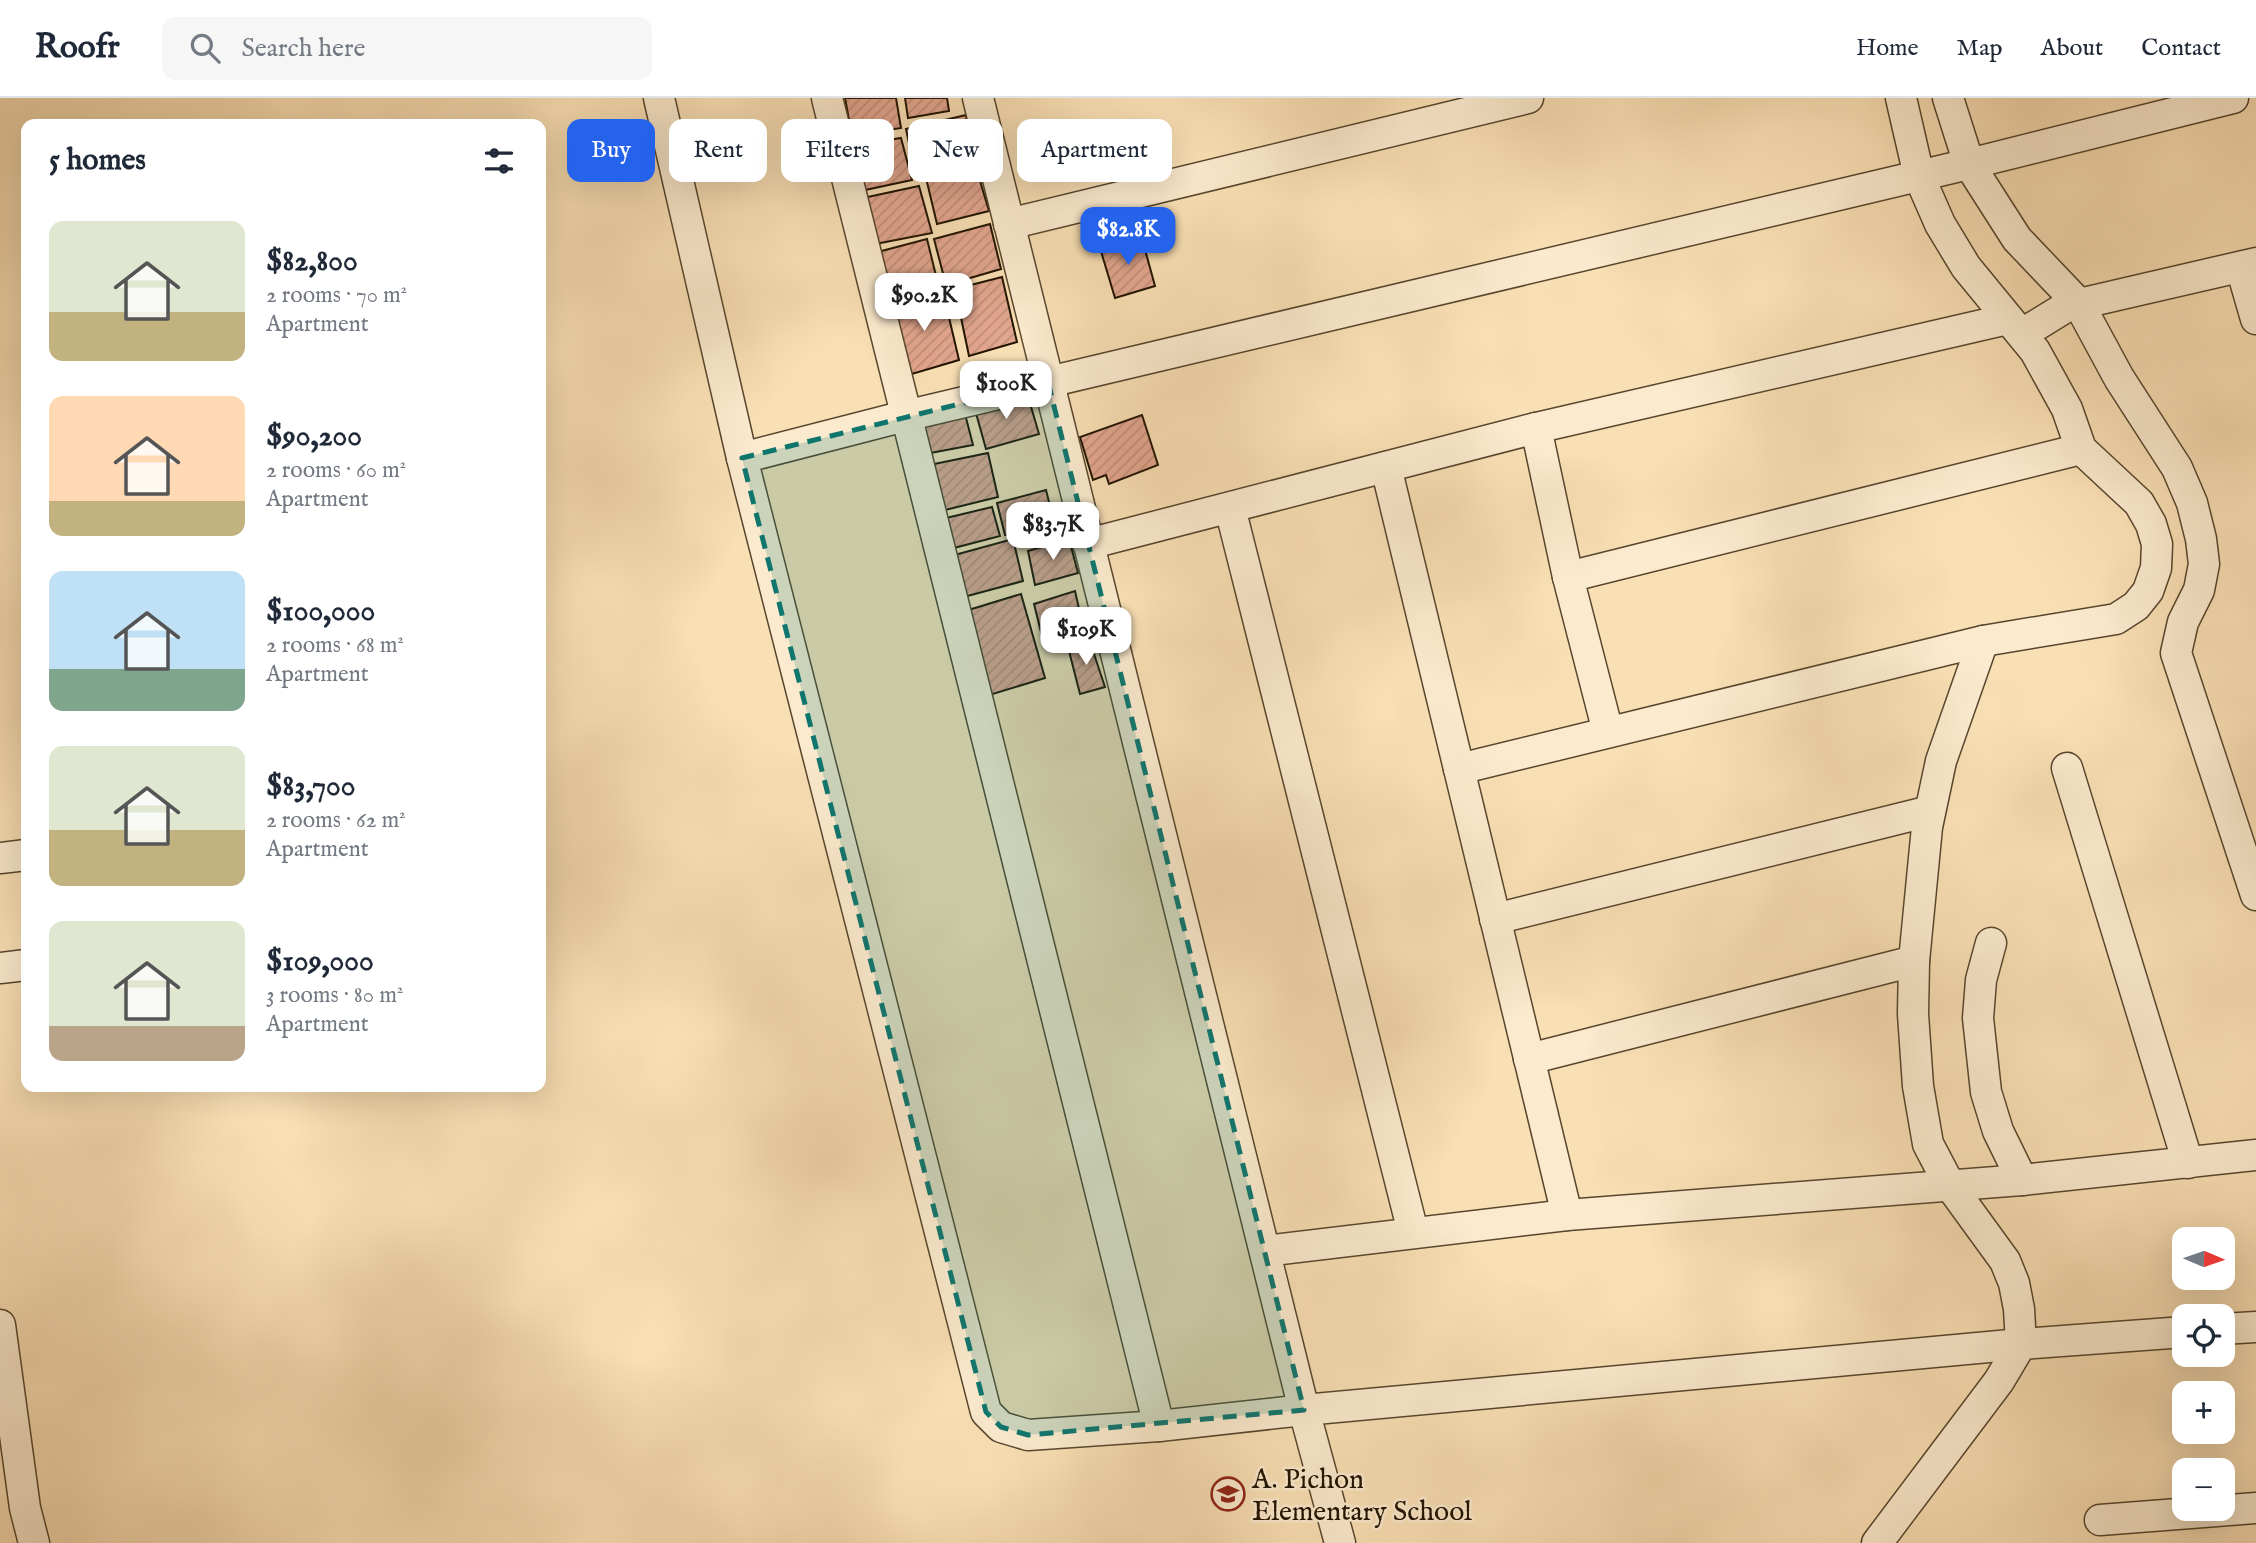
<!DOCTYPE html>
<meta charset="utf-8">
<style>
body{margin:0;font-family:"IM FELL English",serif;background:#f6f6f7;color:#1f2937;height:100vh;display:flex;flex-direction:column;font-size:26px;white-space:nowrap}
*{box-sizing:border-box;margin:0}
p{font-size:23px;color:#747a83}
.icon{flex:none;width:38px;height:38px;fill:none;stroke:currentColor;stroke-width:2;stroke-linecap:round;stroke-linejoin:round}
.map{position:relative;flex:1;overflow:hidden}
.side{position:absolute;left:21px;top:21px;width:525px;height:973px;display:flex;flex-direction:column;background:#fff;border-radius:14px;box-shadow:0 7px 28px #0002}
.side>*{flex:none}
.top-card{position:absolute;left:567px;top:21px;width:665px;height:63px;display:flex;gap:14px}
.needle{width:46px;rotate:92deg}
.fabs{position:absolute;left:2172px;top:1129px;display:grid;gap:14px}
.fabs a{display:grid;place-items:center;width:63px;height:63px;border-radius:14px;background:#fff;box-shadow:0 7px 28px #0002;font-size:35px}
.price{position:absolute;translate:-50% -60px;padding:0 16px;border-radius:14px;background:#fff;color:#222;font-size:23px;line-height:46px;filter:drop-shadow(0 2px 4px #0008)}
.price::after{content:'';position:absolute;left:50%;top:42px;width:21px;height:16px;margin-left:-10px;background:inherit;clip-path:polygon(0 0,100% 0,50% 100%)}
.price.on{background:#2563eb;color:#fff}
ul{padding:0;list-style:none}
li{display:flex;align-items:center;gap:21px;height:175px;padding:0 28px}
li span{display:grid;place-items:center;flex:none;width:196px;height:140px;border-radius:14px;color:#555}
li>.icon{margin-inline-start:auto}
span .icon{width:84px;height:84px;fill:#fffc;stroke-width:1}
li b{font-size:30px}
h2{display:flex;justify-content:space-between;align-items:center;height:84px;padding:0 28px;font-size:30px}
.pill{padding:0 24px;border-radius:14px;background:#fff;box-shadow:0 7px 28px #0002;font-size:24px;line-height:63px}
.pill.on{background:#2563eb;color:#fff}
header{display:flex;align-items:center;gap:42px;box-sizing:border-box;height:98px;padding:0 35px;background:#fff;border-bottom:2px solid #e0e1e3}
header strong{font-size:33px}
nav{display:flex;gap:38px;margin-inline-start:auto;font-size:24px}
.search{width:490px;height:63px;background:#f6f6f7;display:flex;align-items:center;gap:18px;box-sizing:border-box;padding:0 24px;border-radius:14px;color:#747a83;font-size:26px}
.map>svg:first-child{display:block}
.building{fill:url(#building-hatch);stroke:#211300;stroke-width:2}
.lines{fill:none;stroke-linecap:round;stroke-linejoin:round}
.street-casing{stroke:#57462d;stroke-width:33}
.street{stroke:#fbeace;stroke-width:30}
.marked{fill:#0f766e;fill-opacity:0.2;stroke:#0f766e;stroke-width:5;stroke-dasharray:14 9;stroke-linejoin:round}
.labels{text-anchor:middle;stroke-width:5;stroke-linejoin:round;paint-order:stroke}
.poi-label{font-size:28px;fill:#211300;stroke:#fbeace;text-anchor:start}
</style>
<header>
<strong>Roofr</strong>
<div class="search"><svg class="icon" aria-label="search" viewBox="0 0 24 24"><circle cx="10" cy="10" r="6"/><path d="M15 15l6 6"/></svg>Search here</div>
<nav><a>Home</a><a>Map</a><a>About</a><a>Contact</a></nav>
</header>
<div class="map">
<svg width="2256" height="1445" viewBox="0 0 2256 1445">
<defs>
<pattern id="building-hatch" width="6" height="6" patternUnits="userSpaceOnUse" patternTransform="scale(1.75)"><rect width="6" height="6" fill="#e2a68e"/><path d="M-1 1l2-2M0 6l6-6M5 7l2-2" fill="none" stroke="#c28e79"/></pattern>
</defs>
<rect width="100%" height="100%" fill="#f9dfb4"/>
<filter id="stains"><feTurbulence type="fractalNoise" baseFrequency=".00286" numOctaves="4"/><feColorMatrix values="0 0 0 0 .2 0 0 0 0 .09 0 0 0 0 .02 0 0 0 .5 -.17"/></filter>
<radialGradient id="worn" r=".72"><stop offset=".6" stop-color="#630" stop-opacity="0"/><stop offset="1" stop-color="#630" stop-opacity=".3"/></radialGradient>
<!-- building -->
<g class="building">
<polygon points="845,0 896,0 901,30 852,38"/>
<polygon points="905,0 947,0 949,13 908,20"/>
<polygon points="966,17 971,61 915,74 906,31"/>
<polygon points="901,40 912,82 865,92 857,47"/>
<polygon points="975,66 989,113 937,126 926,80"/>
<polygon points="919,88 932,135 875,146 863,100"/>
<polygon points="990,126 1001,171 946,187 934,141"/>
<polygon points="1141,137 1155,188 1115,200 1100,150"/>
<polygon points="927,141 939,190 888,202 874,155"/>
<polygon points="1002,179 1017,244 969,258 955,191"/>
<polygon points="943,194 959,262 905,278 890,207"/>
<polygon points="1027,295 1039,336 986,351 974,308"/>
<polygon points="964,312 973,347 925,356 919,323"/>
<polygon points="1142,317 1158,367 1109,386 1106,377 1093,382 1080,339"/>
<polygon points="988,355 998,399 941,413 934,366"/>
<polygon points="1046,392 1058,440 1021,448 1016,434 1005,437 997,405"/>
<polygon points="992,409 1000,438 950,451 942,421"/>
<polygon points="1013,441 1023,483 960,500 951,458"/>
<polygon points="1069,441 1078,475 1035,487 1028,453"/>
<polygon points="1075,493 1085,537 1045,550 1034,506"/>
<polygon points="1021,496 1045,580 986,598 962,514"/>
<polygon points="1089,541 1105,589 1080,596 1068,549"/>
</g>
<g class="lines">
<defs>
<g id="street">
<polyline points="659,0 742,360 986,1314 1001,1329 1028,1337 1159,1328 1304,1312 978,0"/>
<polyline points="827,0 1159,1328"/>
<polyline points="1948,0 1969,66 2017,141 2079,206 2119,280 2177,370 2192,405 2201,441 2204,466 2199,492 2183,524 2176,555 2256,797"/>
<polyline points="1009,126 1528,0"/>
<polyline points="2241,169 2256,221"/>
<polyline points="2022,236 2066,209 2256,165"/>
<polyline points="1536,330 1568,479 1608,634"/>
<polyline points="742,360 905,318 1969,66 2233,0"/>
<polyline points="1386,369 1567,1117"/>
<polyline points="1230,410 1413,1134"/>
<polyline points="1088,446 1536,330 2008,221"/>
<polyline points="1568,479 2081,351"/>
<polyline points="2067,670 2188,1065"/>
<polyline points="1459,671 1983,543 2116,521 2136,508 2148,493 2156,470 2157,446 2151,426 2139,405 2081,351 2067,311 2035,253 1966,169 1940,126 1919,78 1901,0"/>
<polyline points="0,760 26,757"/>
<polyline points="1495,821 1930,713"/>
<polyline points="1991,845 1981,882 1978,920 1986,994 1998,1033 2022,1082"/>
<polyline points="0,870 26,867"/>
<polyline points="1529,961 1914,863"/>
<polyline points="1265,1153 1567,1117 2022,1082 2256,1057"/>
<polyline points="0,1227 25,1410 34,1445"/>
<polyline points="2222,1231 2256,1229"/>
<polyline points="2100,1422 2256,1410"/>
<polyline points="1340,1445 1304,1312 2021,1246 2184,1234"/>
<polyline points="1877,1445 1999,1283 2021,1246 2019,1211 2014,1185 2005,1163 1949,1086 1928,1046 1918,988 1913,916 1914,863 1927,729 1941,663 1983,543"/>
</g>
</defs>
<!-- street casing -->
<use href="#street" class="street-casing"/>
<!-- street -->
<use href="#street" class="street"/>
</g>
<!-- marked area -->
<path class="marked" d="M 1048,284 L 1304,1312 L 1028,1337 L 1001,1329 L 986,1314 L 742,360 Z"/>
<!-- icons -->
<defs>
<symbol id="school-ring" viewBox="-11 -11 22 22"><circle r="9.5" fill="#fbeace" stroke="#8f2418" stroke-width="1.5"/><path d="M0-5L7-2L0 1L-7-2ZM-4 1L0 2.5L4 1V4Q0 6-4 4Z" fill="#8f2418"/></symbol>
</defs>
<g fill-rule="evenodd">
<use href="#school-ring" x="1209" y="1377" width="38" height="38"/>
</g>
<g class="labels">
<!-- poi labels -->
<g class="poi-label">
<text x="1252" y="1390">A. Pichon<tspan x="1252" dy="32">Elementary School</tspan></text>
</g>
</g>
<rect width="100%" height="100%" filter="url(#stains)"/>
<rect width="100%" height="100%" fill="url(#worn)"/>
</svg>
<div class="fabs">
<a><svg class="needle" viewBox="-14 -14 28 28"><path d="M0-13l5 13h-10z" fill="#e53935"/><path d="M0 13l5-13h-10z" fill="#747a83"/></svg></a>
<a><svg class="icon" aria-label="locate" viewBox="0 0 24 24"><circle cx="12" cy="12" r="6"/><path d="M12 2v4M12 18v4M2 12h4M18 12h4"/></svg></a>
<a>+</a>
<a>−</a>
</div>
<b class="price on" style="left:1128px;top:169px">$82.8K</b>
<b class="price" style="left:924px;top:235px">$90.2K</b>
<b class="price" style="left:1006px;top:323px">$100K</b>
<b class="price" style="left:1053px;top:464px">$83.7K</b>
<b class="price" style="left:1086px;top:569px">$109K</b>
<div class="top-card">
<a class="pill on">Buy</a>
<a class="pill">Rent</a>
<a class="pill">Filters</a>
<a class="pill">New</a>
<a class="pill">Apartment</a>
</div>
<section class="side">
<h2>5 homes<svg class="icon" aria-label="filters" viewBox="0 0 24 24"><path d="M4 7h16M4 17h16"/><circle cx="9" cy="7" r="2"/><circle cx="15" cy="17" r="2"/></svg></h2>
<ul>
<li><span style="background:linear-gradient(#dfe7d0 65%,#c2b280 0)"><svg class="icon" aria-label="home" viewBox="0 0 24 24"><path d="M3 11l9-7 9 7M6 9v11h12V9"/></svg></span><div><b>$82,800</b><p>2 rooms · 70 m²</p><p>Apartment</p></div></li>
<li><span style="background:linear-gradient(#ffd9b3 75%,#c2b280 0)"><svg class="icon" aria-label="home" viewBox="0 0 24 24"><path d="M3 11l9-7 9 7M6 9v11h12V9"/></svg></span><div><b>$90,200</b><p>2 rooms · 60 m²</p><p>Apartment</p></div></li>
<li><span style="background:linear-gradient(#bfe0f5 70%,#7fa58c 0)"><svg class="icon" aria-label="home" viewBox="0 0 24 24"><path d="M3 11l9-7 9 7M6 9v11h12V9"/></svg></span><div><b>$100,000</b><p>2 rooms · 68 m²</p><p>Apartment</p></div></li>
<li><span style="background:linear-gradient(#dfe7d0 60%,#c2b280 0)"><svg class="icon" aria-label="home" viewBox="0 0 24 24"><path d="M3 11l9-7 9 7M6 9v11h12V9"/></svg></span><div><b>$83,700</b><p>2 rooms · 62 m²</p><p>Apartment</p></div></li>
<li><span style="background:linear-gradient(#dfe7d0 75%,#b9a48a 0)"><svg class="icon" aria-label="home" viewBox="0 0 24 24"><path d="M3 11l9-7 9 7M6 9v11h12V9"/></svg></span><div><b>$109,000</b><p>3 rooms · 80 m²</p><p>Apartment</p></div></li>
</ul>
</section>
</div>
